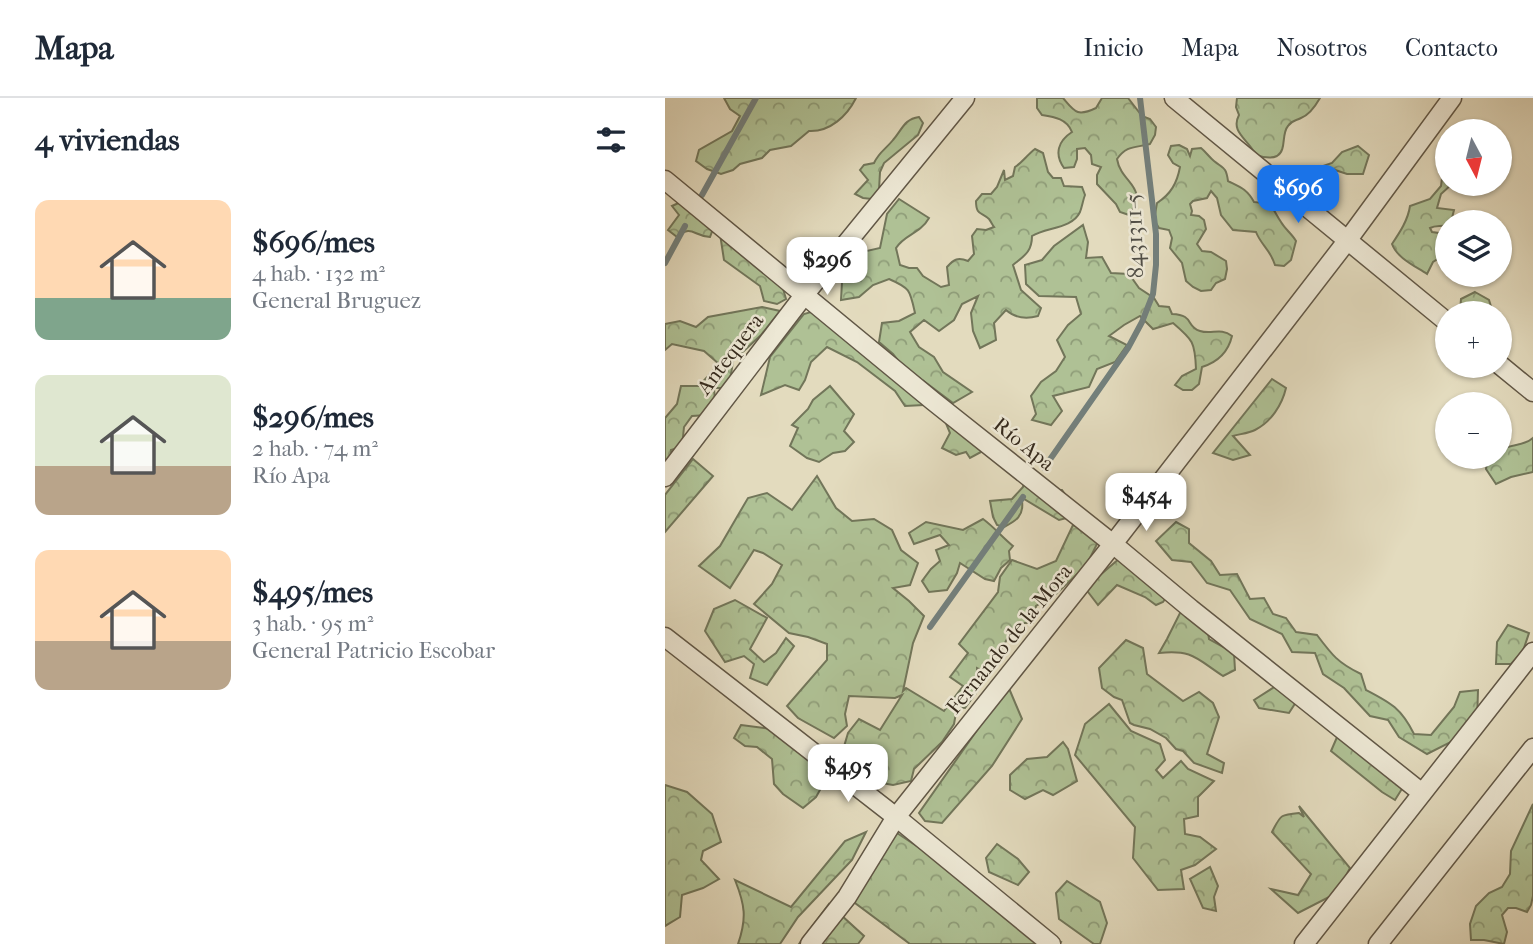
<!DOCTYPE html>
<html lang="es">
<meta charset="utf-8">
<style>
body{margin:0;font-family:"IM FELL French Canon",serif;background:#f6f6f7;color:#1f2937;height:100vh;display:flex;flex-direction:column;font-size:26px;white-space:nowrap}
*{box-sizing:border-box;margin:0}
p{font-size:23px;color:#747a83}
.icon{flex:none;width:38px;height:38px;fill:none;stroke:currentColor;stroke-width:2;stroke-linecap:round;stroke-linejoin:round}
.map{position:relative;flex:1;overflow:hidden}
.drawer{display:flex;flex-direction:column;background:#fff;width:665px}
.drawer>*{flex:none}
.needle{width:46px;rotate:173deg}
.fabs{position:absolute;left:770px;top:21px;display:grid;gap:14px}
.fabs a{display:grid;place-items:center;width:77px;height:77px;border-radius:50%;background:#fff;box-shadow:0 2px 5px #0004;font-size:35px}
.price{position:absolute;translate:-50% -60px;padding:0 16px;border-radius:14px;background:#fff;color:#222;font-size:23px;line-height:46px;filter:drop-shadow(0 2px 4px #0008)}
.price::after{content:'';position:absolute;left:50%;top:42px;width:21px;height:16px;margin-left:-10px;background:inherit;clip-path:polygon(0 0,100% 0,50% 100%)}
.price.selected{background:#1a73e8;color:#fff}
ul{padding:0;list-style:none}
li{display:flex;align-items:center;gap:21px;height:175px;padding:0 35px}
li span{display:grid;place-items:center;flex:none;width:196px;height:140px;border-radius:14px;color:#555}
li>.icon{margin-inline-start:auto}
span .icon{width:84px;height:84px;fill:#fffc;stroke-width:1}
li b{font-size:30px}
h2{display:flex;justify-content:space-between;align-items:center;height:84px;padding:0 35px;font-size:30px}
header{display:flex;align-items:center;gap:42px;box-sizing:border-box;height:98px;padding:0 35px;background:#fff;border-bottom:2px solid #e0e1e3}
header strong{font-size:33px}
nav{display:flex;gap:38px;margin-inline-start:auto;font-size:24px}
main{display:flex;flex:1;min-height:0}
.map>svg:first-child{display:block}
.forest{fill:url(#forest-crowns);stroke:#72765a;stroke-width:2}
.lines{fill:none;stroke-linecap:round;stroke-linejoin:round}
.stream{stroke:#73807d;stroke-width:6}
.street-casing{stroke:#615746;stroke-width:21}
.street{stroke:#ede8d5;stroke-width:18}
.labels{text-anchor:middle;stroke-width:5;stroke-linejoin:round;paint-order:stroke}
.street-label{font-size:21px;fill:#362b1e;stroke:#ede8d5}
.water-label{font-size:23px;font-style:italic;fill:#504e46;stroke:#ede8d5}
</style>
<header>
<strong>Mapa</strong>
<nav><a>Inicio</a><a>Mapa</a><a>Nosotros</a><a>Contacto</a></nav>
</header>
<main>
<section class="drawer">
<h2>4 viviendas<svg class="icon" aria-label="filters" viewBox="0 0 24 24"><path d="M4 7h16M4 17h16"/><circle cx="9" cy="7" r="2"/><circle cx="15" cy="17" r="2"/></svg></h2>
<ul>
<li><span style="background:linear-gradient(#ffd9b3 70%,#7fa58c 0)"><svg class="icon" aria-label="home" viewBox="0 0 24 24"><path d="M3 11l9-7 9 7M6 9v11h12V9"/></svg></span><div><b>$696/mes</b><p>4 hab. · 132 m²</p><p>General Bruguez</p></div></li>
<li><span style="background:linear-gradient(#dfe7d0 65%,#b9a48a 0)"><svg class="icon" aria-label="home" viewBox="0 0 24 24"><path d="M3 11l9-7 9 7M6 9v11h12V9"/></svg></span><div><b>$296/mes</b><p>2 hab. · 74 m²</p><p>Río Apa</p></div></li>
<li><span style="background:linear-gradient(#ffd9b3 65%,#b9a48a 0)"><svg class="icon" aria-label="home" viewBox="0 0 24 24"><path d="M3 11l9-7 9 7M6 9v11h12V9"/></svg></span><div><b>$495/mes</b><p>3 hab. · 95 m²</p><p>General Patricio Escobar</p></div></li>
</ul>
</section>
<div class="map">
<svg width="868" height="846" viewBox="0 0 868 846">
<defs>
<pattern id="forest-crowns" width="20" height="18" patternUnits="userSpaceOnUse" patternTransform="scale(1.75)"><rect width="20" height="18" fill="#afc195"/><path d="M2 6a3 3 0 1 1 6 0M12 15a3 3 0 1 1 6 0" fill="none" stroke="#8f9d79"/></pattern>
</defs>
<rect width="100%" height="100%" fill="#e3dbbe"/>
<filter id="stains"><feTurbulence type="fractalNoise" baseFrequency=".00286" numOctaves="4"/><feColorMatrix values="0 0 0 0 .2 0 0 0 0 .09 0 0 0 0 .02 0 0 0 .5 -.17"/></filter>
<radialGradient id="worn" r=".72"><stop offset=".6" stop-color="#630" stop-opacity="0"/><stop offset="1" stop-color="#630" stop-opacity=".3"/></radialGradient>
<!-- forest -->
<g class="forest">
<path d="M 59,0 L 191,0 C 182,18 165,34 144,33 L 126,48 L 105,52 L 97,60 L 75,66 L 68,72 L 56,76 L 42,71 L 31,63 L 34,52 L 67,33 L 75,18 L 65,11 Z"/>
<path d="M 372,0 L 398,0 C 410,14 412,19 431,10 L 437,0 L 463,0 L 477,18 L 485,21 L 491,29 L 490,37 L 485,46 C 470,50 462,47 452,61 C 456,86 485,88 464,117 L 455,114 L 451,106 L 432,86 L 432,77 L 436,69 L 427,66 L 426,57 L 420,50 L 412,51 L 412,61 L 409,69 L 399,70 C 389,56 393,43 407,34 C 402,21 390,19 377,17 L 372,10 Z"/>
<path d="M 572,0 L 655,0 C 651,7 644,17 636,20 C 630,23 627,22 623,28 C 616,36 622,52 612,58 C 606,61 597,59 591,57 C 583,41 565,34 574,17 L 571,9 Z"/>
<path d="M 254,19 L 258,25 L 253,37 L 219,65 L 215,74 L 214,92 L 207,101 L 198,100 L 190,96 L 203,82 L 195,72 L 199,67 L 209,65 C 214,54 221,51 228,42 C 237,32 239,21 254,19 Z"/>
<path d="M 514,47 L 522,51 L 525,58 L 527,51 L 536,50 C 541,54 544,59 549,63 C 559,71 561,69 563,83 C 575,89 582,91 589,104 C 610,106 606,109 616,124 C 620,131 627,136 631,143 L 626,162 L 619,168 L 610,167 C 605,151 596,147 591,134 L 568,132 L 556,117 L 552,100 L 546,93 L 542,100 L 528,103 L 525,106 L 527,113 L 526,117 L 534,118 L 539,122 L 541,131 L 532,146 L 537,153 L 546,154 L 561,163 L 562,171 L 560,181 L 551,185 L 546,192 L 536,193 L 528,189 L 521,183 L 517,165 L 505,150 L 507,140 L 504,132 L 494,130 L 489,122 L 492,105 C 506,96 512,85 515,69 L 508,65 L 503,57 L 506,48 Z"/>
<polygon points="693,48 704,57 698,76 682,76 670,72 653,89 643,84 641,74 667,65 677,54"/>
<path d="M 370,51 L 378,55 L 383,74 L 388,80 L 396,80 L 399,88 L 417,89 L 420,97 C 418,102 417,109 415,114 C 407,131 381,129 367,138 C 367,154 359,158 348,167 L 356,192 L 376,210 L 373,218 C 362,221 350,220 341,212 L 329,225 L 331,242 L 315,250 L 308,233 L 306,215 L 313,198 L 297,206 L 289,222 L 274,233 L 259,222 L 245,234 L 254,249 L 269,259 L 278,274 L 307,294 L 288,305 L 260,284 L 268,303 L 259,307 L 240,308 L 230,293 L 192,264 L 162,249 L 146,264 L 140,282 L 134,292 L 120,287 L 96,297 L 105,259 L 139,216 L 163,209 L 210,246 L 241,275 L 256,281 L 240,271 L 228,256 L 214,244 L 217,225 L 234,223 L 250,215 C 245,192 245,190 224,181 L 208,187 L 194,199 L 176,202 L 177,184 L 189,170 L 197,154 L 215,150 L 222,116 L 234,101 L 264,120 C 255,136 240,136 231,150 L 235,167 L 244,170 L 252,170 L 258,178 L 276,189 L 284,187 L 282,169 C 289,161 293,159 303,163 L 309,156 L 307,138 L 312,131 L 321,132 L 329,129 C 328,128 325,122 324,121 C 316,114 311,117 311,103 L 317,96 L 326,96 L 332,89 L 339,72 L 340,82 L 348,78 L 350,69 C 358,64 362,57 370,51 Z"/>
<path d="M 782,63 L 782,86 L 787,86 L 776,96 L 772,110 L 789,112 L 786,124 L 782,124 L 782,127 C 776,129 771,127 765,130 L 767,134 L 781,136 L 782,150 L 779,157 L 768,164 L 762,176 C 750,168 732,160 727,146 C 735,134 743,122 745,108 L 765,101 L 776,88 L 778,72 Z"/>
<path d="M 20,102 L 48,131 L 45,139 C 28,138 27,126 12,139 L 3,132 L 14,117 L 7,108 Z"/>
<path d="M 418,127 L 423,144 L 421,160 L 437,159 L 446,175 L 464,176 L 474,190 L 489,200 L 494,208 L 504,209 L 507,216 C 530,217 520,228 535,233 C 547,237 555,229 567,238 C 563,255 553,264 537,269 L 534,286 L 527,292 L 518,292 L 510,287 L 517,278 L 531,271 C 530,244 528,242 508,225 L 488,231 L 475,218 L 459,227 L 444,238 L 462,247 L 450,264 L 432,271 L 424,289 L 388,298 L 397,313 L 386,327 L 367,322 L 371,316 L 366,298 L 376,284 L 391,273 L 400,259 L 392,242 L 403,227 L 416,216 L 411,199 L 374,198 L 361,186 L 360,167 L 377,162 L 389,148 Z"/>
<polygon points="55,136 117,187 121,201 112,206 99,203 95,188 59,162"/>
<polygon points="810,194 824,202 828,215 798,215 795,213 796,201"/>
<polygon points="97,209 115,213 96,237 68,263 64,290 49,290 50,303 43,317 27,318 19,329 17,349 6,352 7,362 0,381 0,320 12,306 16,288 34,288 54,266 39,253 7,246 0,252 0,226 15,223 31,229 43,219"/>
<path d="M 607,281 L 621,290 C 617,307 606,324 590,332 C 584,335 575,336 568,338 L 585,357 L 568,362 L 548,355 Z"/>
<polygon points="165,288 189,316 179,333 189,344 180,353 168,355 154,364 142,360 125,348 133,330 127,327 143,311 148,302"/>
<polygon points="280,323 320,341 316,354 305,360 301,354 291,357 277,350 285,335"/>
<path d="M 868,340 L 868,374 L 846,379 L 831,386 L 821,371 L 823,359 L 835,359 L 835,352 C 845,346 860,348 868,340 Z"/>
<polygon points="28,361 48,378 0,434 0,397"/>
<polygon points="152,378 171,410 187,423 209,421 227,432 236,452 253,465 245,487 228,490 244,503 259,518 248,545 238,593 241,590 279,613 298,588 285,579 303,555 294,546 333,494 335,479 347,462 372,471 391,463 408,427 422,432 433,444 421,468 390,497 371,508 368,525 353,525 342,541 324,576 312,570 312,577 316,588 300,610 292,609 289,626 277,644 249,671 246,683 228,687 194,681 178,652 183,635 194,621 215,632 237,597 230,600 184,598 180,616 182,628 169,640 133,620 122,608 162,562 162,546 143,539 124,535 89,506 107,486 117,467 98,455 89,452 65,490 34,468 55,448 83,400 102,395 127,412"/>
<path d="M 359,383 L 388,392 L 397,392 L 408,408 L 406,419 L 394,422 L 359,401 L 357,403 C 359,418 351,423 339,429 L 332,427 L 328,419 L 325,403 L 347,401 L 358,389 Z"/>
<path d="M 318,421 C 329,429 337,439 348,448 L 344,453 L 345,462 L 336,470 L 329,483 L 320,481 L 295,465 L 292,475 L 282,492 L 264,494 L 257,483 L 266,471 L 275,463 L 271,452 L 284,447 L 275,437 L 249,446 L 244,435 L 261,424 L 298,432 Z"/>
<path d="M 511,424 L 524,431 L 524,445 L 546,463 L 555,477 L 572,476 L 585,501 L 599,500 L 608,516 L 621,520 L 631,534 L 652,537 C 667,557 673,565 696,576 L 701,592 C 726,605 736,610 749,636 L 766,637 L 789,609 L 795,594 L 813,592 L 812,625 L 784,645 L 762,656 L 734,639 L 723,622 L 705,618 L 679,590 L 658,576 L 650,555 L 627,554 L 617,536 L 585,521 L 565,492 L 542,485 L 526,464 L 507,462 L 491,443 Z"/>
<polygon points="455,460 507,491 498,504 491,507 480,499 452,487 433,507 420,490"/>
<polygon points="70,502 102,520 85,551 99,564 111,555 121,540 129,548 102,587 85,580 89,566 79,558 60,564 40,533 49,511"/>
<path d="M 516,513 L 542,527 L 544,541 L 569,555 L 570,572 L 558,578 C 532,561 527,551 494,555 L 502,541 Z"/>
<polygon points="843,527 864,535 858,553 846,566 831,566 832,544"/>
<polygon points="461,542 478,550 482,576 518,603 534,594 548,605 554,619 542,656 559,665 557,675 529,665 518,653 511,651 501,640 485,631 469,627 465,625 457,602 449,599 437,590 434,570"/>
<polygon points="614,586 631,604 624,615 594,610 589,602"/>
<polygon points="343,588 357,621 327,668 277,725 260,723 254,715"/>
<polygon points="444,606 466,633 495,646 500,662 491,672 498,680 516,663 523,671 549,683 533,699 533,718 519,721 520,736 535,739 551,751 530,767 516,772 519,791 493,792 468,760 470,729 410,657 420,626"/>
<polygon points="76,627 122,633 150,653 160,683 151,699 138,710 118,696 109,686 107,661 92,649 80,648 69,640"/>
<polygon points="676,630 740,686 730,702 717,694 666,653"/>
<polygon points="398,644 403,651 412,683 388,697 378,692 360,701 345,692 345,677 362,661 382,659"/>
<polygon points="0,687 22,694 47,716 56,744 38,753 36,762 54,781 38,790 17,797 15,819 0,828"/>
<polygon points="868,706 868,798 866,807 862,814 851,810 843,810 837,817 842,834 839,846 819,842 806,842 805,826 811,808 824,795 837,789 845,776 846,753"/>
<path d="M 634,708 L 685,770 L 672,795 L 633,815 L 606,791 L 633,797 L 646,776 L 607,734 C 616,717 614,717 634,715 L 639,719 Z"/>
<path d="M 201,734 L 187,762 L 133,819 L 115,846 L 73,846 C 82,820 80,807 70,782 L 126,809 L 180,743 Z"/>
<polygon points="232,735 396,844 394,846 245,846 182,799"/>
<polygon points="332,746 353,761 364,774 353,787 324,774 321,760"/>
<polygon points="545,769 553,788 549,799 551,813 538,810 525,781"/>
<polygon points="402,783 435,804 442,825 435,846 429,846 394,821 391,795"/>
<polygon points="164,806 199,838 193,846 134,846"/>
</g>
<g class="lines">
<!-- stream -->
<g class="stream">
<polyline points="37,97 91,0"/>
<polyline points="0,165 20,128"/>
<polyline points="379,370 463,250 477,224 488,196 491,167 491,136 475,0"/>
<polyline points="265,529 358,399"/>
</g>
<defs>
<g id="street">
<polyline points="509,0 782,224"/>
<polyline points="0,82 268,303 448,446 526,511 757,695"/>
<polyline points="835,267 868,294"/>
<polyline points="0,379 140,196 300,0"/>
<polyline points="0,539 231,719 386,846"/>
<polyline points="145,846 182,799 231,719 448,446 682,143 787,0"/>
<polyline points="639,846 868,554"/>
<polyline points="713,846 868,650"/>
</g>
</defs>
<!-- street casing -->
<use href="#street" class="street-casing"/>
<!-- street -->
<use href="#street" class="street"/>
</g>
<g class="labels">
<!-- street labels -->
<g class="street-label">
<text transform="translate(65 256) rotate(-53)" y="7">Antequera</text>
<text transform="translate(359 346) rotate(39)" y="7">Río Apa</text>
<text transform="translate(344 541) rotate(-51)" y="7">Fernando de la Mora</text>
</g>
<!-- water labels -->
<g class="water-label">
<text transform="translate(469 138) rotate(-92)" y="8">8431311-5</text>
</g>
</g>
<rect width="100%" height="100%" filter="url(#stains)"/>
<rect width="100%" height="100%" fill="url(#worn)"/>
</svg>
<div class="fabs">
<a><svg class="needle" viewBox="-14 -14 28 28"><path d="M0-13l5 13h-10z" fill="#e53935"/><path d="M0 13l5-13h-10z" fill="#747a83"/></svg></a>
<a><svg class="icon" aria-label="layers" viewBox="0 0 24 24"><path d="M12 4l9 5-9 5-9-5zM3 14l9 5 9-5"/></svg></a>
<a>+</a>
<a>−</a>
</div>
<b class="price selected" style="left:633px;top:127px">$696</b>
<b class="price" style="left:162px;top:199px">$296</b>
<b class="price" style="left:481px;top:435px">$454</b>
<b class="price" style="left:183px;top:706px">$495</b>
</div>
</main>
